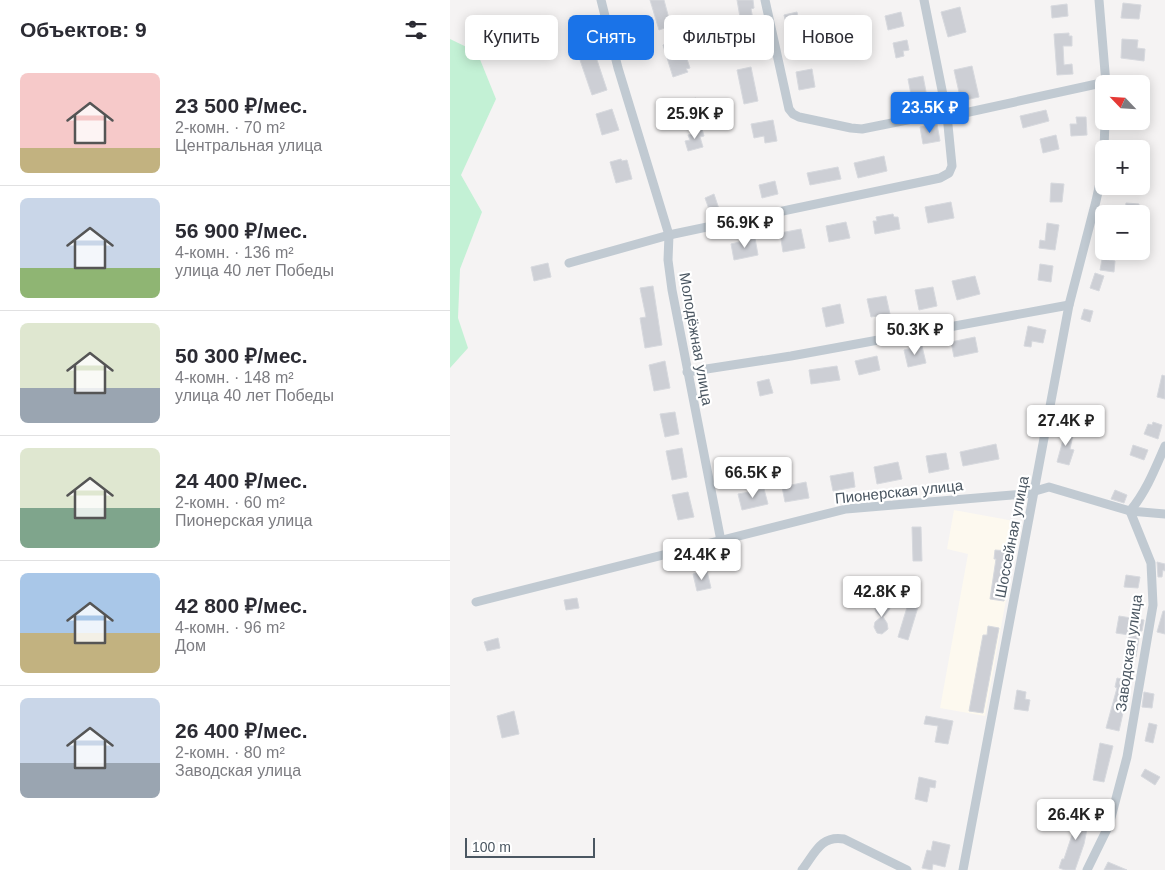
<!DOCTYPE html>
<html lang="ru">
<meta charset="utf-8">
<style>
body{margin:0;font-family:Helvetica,sans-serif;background:#f2f2f3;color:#2b2b33;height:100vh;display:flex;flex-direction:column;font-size:19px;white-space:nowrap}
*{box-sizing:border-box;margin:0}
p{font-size:16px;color:#7c7c81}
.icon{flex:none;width:28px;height:28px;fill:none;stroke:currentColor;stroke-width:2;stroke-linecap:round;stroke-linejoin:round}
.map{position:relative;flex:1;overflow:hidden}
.details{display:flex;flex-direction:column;background:#fff;width:450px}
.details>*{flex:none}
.banner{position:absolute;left:15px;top:15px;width:475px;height:45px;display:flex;gap:10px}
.needle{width:32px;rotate:295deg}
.tools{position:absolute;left:645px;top:75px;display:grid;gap:10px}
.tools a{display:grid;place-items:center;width:55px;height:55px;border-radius:8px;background:#fff;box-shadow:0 2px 12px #0003;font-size:25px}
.scale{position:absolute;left:15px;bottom:12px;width:130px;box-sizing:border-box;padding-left:5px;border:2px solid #4a5661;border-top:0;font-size:14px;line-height:18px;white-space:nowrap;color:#4a5661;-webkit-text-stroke:4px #fff;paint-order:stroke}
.price{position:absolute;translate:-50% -42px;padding:0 11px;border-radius:5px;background:#fff;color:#222;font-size:16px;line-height:32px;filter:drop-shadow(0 1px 2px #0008)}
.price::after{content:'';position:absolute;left:50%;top:30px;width:15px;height:11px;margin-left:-8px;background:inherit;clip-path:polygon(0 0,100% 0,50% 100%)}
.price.active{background:#1a73e8;color:#fff}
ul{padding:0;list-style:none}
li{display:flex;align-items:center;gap:15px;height:125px;padding:0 20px}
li+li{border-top:1px solid #e1e1e2}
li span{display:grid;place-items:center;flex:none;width:140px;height:100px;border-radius:8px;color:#555}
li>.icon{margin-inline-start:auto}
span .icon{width:60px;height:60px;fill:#fffc;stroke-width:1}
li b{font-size:21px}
h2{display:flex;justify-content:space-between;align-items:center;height:60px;padding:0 20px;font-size:21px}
.pill{padding:0 18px;border-radius:8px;background:#fff;box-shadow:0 2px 12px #0003;font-size:18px;line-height:45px}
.pill.active{background:#1a73e8;color:#fff}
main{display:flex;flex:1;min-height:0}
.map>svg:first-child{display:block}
.commercial{fill:#fdf9ef}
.green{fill:#c3f1d5}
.building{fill:#cdcfd5;stroke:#d7d9de}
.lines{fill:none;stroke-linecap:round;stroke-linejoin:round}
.street{stroke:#c1cad2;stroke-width:9}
.labels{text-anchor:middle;stroke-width:4.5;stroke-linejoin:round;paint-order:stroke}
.street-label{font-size:15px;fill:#4a5661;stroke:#fff}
</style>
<main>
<section class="details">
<h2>Объектов: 9<svg class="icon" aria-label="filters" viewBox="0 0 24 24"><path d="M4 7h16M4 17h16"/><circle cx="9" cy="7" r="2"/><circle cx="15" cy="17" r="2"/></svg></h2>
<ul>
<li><span style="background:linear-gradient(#f6c9c9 75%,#c2b280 0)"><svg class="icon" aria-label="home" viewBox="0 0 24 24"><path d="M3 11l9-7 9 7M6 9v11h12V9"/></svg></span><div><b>23 500 ₽/мес.</b><p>2-комн. · 70 m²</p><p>Центральная улица</p></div></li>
<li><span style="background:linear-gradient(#c9d6e8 70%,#8fb573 0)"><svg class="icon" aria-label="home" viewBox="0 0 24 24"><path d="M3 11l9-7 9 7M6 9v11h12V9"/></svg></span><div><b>56 900 ₽/мес.</b><p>4-комн. · 136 m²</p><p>улица 40 лет Победы</p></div></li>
<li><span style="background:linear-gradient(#dfe7d0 65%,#9aa5b1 0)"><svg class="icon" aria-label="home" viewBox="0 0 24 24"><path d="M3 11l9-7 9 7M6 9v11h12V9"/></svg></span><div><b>50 300 ₽/мес.</b><p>4-комн. · 148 m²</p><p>улица 40 лет Победы</p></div></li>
<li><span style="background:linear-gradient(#dfe7d0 60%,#7fa58c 0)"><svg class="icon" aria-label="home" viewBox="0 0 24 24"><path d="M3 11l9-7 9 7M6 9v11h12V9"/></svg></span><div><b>24 400 ₽/мес.</b><p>2-комн. · 60 m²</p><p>Пионерская улица</p></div></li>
<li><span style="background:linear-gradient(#a9c7e8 60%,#c2b280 0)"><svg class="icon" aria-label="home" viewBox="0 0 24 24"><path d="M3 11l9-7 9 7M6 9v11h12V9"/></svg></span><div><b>42 800 ₽/мес.</b><p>4-комн. · 96 m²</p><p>Дом</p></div></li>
<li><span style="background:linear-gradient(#c9d6e8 65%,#9aa5b1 0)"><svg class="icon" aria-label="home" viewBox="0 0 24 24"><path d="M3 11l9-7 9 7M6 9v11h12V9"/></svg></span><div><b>26 400 ₽/мес.</b><p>2-комн. · 80 m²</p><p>Заводская улица</p></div></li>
</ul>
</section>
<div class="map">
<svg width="715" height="870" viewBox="0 0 715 870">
<rect width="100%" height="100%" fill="#f5f3f3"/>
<!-- commercial -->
<polygon class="commercial" points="504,510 570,522 535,716 490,708 518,554 497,549"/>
<!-- green -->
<polygon class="green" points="0,39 27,52 46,99 11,175 32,212 10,269 8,318 18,348 0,368"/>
<!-- building -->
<g class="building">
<polygon points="200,0 214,0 221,26 209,30"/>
<polygon points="287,0 303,0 304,8 301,9 310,54 297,57"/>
<polygon points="673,3 691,5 689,19 671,18"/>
<polygon points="617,4 618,16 602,18 601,6"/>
<polygon points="510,7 516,32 498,37 491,12"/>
<polygon points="347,12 354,46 342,48 334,15"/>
<polygon points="451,12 454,26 438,30 435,16"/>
<polygon points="133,16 140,36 125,41 119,20"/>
<polygon points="619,33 619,36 622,36 622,46 613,46 614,65 622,64 623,74 607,75 604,34"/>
<polygon points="672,39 688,40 687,48 695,49 694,61 671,58"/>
<polygon points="457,40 459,50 453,51 454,56 446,58 443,43"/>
<polygon points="228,41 229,45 232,44 240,68 236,69 238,72 223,77 213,45"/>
<polygon points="145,54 157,90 142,95 130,60"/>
<polygon points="522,66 529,97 511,101 504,70"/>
<polygon points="301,67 308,101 294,104 287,70"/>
<polygon points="362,69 365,87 349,90 346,72"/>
<polygon points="473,76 478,102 463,105 458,79"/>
<polygon points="246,98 248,105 242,107 244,115 233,119 229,103"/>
<polygon points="162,109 169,130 152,135 146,114"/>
<polygon points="596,110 599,121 573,128 570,116"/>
<polygon points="626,117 636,117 637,135 621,136 620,124 627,124"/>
<polygon points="323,120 327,141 315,143 314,136 304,138 301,124"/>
<polygon points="487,124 490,141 473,144 470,127"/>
<polygon points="252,129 254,136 250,137 253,147 238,151 235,141 240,140 238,135 244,134 243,131"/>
<polygon points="606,135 609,149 593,153 590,139"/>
<polygon points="434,156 437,171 408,178 404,163"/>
<polygon points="171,159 172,161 177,160 182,179 166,183 160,162"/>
<polygon points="388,167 391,179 360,185 357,173"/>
<polygon points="325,181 328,194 312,198 309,185"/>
<polygon points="601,183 614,184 612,202 600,202"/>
<polygon points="264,194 269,209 260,212 255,198"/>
<polygon points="501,202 504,218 478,223 475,207"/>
<polygon points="676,203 689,204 688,214 675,213"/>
<polygon points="443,214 444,217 448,217 450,229 425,234 423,221 427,221 426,217"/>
<polygon points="396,222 400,238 379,242 376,226"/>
<polygon points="597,223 609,225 605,250 589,248 590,240 595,241"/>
<polygon points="351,229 355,248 333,252 330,233"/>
<polygon points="305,238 308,255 284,260 281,244"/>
<polygon points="652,259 665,261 664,272 650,270"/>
<polygon points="98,263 101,277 84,281 81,267"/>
<polygon points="590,264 603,266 601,282 588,280"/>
<polygon points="645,273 654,276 649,291 640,288"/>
<polygon points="525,276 530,294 507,300 502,281"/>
<polygon points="203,286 212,345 195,348 190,318 196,317 190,288"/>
<polygon points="483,287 487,306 469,310 465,290"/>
<polygon points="436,296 440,314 421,317 417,299"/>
<polygon points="390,304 394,323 376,327 372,308"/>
<polygon points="634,309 643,311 640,322 631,319"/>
<polygon points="578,326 596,330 593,343 582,341 581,347 574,346"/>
<polygon points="525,337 528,352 504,357 501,342"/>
<polygon points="472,346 476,363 458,367 454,350"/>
<polygon points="427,356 430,370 409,375 405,361"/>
<polygon points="215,361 220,388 204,391 199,365"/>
<polygon points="387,366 390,380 361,384 359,370"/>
<polygon points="712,375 715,376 715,399 707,397"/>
<polygon points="319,379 323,393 310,396 307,382"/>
<polygon points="225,412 229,434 215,437 210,414"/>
<polygon points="703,422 712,425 708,439 694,434 698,424 702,425"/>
<polygon points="614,427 624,430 620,449 624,450 619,465 607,462 613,440 612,440"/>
<polygon points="546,444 549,459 513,466 510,452"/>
<polygon points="683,445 698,450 694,460 680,455"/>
<polygon points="232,448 237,477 222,480 216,451"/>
<polygon points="496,453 499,469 479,473 476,456"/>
<polygon points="448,462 452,479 427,484 424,467"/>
<polygon points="403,472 405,487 383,491 380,476"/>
<polygon points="356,482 359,498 335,502 332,487"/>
<polygon points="314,489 318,504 292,510 288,494"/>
<polygon points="665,490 677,495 674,503 661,499"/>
<polygon points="238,492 244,517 228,520 222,495"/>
<polygon points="462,527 471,527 472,561 463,561"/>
<polygon points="545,550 558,551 556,563 561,564 554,601 540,599 546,559 544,559"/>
<polygon points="707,562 715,564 715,571 713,570 712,577 708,577"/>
<polygon points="257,571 261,588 247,591 243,574"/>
<polygon points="676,575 690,577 688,588 674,587"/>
<polygon points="127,598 129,608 116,610 114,600"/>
<polygon points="432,601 438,604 440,609 433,617 437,623 438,629 432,634 427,633 424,627 425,622 431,617 426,612 425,608 427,604"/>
<polygon points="458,604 468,607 458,640 448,637"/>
<polygon points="713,611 715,611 715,634 707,632"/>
<polygon points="669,616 694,620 692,631 690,631 686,657 675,655 679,635 666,633"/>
<polygon points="538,626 549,628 533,713 519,711 533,635 537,635"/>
<polygon points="48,638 50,648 37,651 34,642"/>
<polygon points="667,678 680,681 669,731 656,728 667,688 665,687"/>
<polygon points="567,690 576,692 575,699 580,700 578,711 564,709"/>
<polygon points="694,692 704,694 702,708 692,707"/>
<polygon points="64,711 69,734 52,738 47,716"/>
<polygon points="476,716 503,721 498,744 485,742 488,726 474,724"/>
<polygon points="699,723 707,725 703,743 695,741"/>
<polygon points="650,743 663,746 654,782 643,780"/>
<polygon points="695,769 710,777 705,785 691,776"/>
<polygon points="469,777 486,781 485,788 480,787 477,802 465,799"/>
<polygon points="627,809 638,811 635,818 639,819 634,844 625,870 615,870 609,868 612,859 614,859 624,829 622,828"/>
<polygon points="483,841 500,845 495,867 483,864 482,870 472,868 477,850 481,851"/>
<polygon points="658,862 677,870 654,870"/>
</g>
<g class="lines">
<!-- street -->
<g class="street">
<polyline points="151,0 168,68 219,235 218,260 222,290 271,541"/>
<polyline points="315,0 339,109 343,114 349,117 401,128 412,129 477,116 510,114 656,82"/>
<polyline points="649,0 656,84"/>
<polyline points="654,149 655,121"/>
<polyline points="119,263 219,235 490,178 499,173 502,166 497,115 474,0"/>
<polyline points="237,372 341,356 619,305"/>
<polyline points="26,602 396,509 575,494 599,487 680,511 715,514"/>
<path d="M 352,870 C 365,853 371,835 394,839 L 457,870"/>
<polyline points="513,870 619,305 646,201 653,169 654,152"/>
<path d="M 637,870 L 659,825 L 677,757 L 703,605 L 701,563 L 680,511 C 696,492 705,469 715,446"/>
</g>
</g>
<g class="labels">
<!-- street labels -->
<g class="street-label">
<text transform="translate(246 339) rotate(80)" y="5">Молодёжная улица</text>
<text transform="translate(449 492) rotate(-6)" y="5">Пионерская улица</text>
<text transform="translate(562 537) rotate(-79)" y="5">Шоссейная улица</text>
<text transform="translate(679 653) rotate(-82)" y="5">Заводская улица</text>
</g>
</g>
</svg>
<div class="tools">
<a><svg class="needle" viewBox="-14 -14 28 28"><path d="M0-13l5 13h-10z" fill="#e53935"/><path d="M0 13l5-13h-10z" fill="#7c7c81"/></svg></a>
<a>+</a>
<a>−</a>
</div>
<div class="scale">100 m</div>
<b class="price active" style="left:480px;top:134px">23.5K ₽</b>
<b class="price" style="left:245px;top:140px">25.9K ₽</b>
<b class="price" style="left:295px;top:249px">56.9K ₽</b>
<b class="price" style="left:465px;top:356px">50.3K ₽</b>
<b class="price" style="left:616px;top:447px">27.4K ₽</b>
<b class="price" style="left:303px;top:499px">66.5K ₽</b>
<b class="price" style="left:252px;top:581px">24.4K ₽</b>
<b class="price" style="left:432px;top:618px">42.8K ₽</b>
<b class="price" style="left:626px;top:841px">26.4K ₽</b>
<div class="banner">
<a class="pill">Купить</a>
<a class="pill active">Снять</a>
<a class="pill">Фильтры</a>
<a class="pill">Новое</a>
</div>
</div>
</main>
